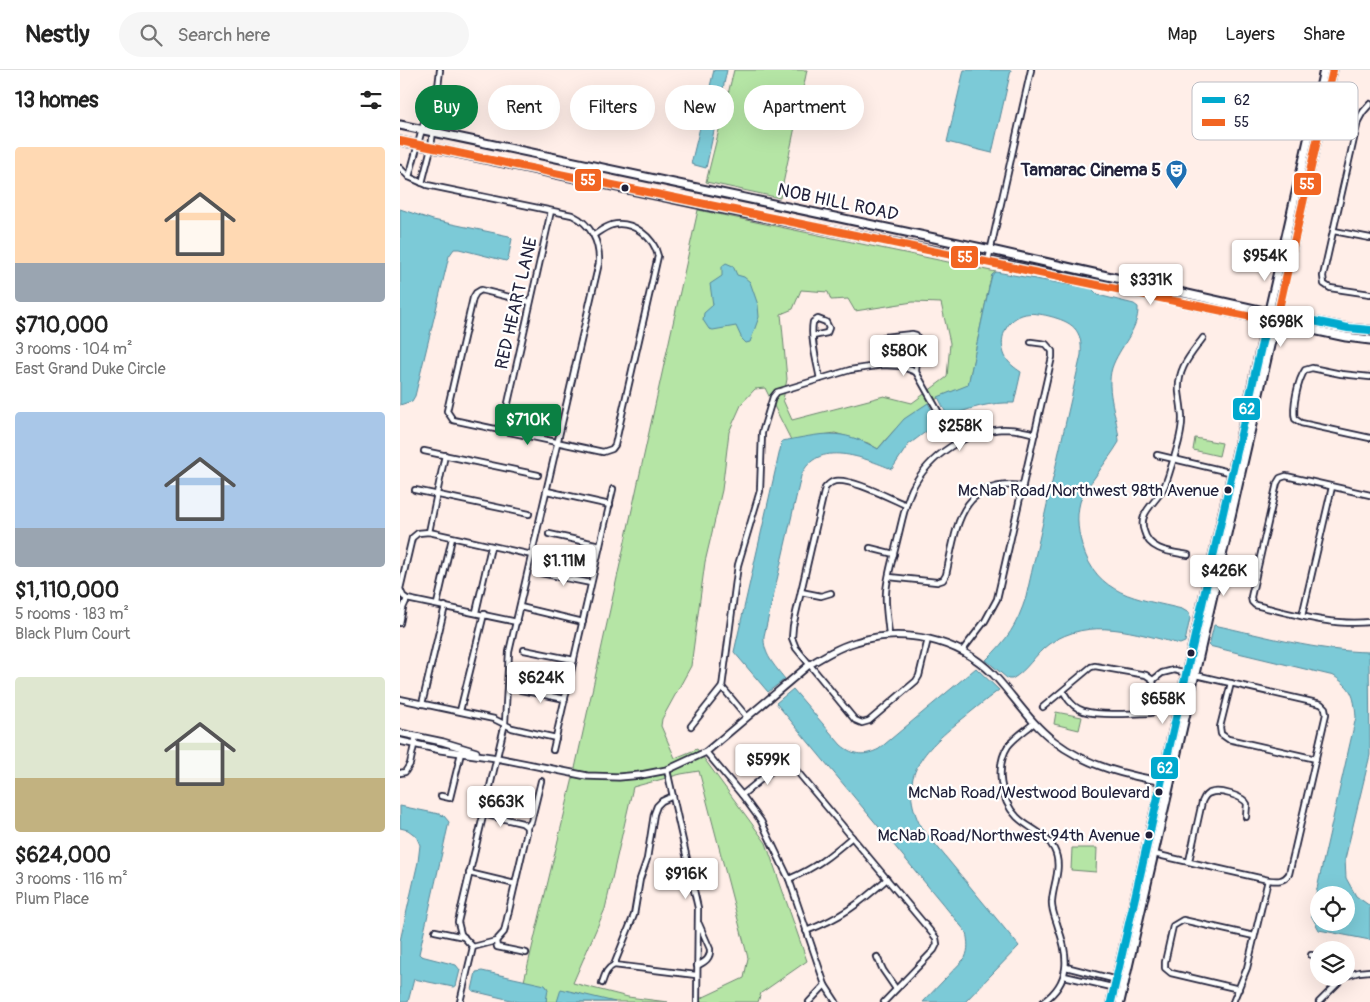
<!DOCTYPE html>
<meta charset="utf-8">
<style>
body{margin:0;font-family:Pangolin,sans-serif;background:#f6f6f6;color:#222;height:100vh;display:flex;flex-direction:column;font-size:19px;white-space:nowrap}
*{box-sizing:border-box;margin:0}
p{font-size:16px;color:#767676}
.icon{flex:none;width:28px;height:28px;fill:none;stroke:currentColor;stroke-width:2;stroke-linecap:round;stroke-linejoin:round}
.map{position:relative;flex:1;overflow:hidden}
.panel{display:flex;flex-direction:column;background:#fff;width:400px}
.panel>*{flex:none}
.top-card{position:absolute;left:15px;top:15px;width:475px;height:45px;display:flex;gap:10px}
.tools{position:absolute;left:910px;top:816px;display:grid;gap:10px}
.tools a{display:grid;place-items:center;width:45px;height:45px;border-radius:50%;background:#fff;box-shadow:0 5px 20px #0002;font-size:25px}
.price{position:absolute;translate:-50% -42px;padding:0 11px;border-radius:5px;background:#fff;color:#222;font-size:16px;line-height:32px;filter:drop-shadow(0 1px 2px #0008)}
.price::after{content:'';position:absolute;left:50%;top:30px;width:15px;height:11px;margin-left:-8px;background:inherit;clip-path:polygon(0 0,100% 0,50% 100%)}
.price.selected{background:#0b8043;color:#fff}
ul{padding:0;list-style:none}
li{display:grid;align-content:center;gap:10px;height:265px;padding:0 15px}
li span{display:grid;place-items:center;height:155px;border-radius:5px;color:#555}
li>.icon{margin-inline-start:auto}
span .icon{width:90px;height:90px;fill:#fffc;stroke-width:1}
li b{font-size:21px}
h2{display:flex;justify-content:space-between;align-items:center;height:60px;padding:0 15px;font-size:21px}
.pill{padding:0 18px;border-radius:22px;background:#fff;box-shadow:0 5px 20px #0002;font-size:18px;line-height:45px}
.pill.selected{background:#0b8043;color:#fff}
header{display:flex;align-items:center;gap:30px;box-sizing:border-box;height:70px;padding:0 25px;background:#fff;border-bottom:1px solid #e0e0e0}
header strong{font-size:24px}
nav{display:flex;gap:28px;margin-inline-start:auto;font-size:18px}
.search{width:350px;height:45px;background:#f6f6f6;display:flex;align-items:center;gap:12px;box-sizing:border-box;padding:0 18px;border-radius:28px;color:#767676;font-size:19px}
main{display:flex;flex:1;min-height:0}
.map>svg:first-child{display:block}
.green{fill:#b5e5a5;stroke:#6c8470;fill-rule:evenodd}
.water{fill:#7bcad7;stroke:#578799;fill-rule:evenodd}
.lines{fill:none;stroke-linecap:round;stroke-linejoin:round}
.minor-casing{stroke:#22223b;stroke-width:8}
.tertiary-casing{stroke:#22223b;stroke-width:9}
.secondary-casing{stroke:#22223b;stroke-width:11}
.minor{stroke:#fff;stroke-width:4.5}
.tertiary{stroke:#fff;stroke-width:5.5}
.secondary{stroke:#fff;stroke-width:7}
.bus-1-casing{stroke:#fff;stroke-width:11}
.bus-2-casing{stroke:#fff;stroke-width:11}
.bus-1{stroke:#00a9ce;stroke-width:8}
.bus-2{stroke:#f26522;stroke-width:8}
.bus-dot{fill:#22223b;stroke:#fff;stroke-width:2}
.labels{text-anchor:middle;stroke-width:4.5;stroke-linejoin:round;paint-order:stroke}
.bus-label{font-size:17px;fill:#22223b;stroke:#fff;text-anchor:end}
.poi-label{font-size:18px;font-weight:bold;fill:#22223b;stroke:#fff;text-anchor:end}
.street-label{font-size:18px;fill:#22223b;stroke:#fff}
.key{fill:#fff;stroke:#bdbdc4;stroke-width:1}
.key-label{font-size:14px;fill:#22223b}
.line-badge{stroke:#fff;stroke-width:2}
.badge-label{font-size:14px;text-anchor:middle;font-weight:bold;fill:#fff}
</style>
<header>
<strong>Nestly</strong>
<div class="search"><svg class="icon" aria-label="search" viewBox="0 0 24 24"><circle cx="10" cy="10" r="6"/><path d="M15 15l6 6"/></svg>Search here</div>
<nav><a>Map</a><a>Layers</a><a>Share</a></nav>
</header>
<main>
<section class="panel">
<h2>13 homes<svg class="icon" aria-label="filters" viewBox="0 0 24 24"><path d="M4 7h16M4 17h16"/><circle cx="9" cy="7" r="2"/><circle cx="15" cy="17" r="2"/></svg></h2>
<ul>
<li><span style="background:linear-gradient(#ffd9b3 75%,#9aa5b1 0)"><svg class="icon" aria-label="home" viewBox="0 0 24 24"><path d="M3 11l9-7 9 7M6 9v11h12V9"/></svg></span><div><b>$710,000</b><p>3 rooms · 104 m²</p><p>East Grand Duke Circle</p></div></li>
<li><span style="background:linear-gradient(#a9c7e8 75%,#9aa5b1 0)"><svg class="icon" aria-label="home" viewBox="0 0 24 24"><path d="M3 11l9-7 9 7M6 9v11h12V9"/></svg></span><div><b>$1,110,000</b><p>5 rooms · 183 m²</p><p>Black Plum Court</p></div></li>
<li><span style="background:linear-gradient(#dfe7d0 65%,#c2b280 0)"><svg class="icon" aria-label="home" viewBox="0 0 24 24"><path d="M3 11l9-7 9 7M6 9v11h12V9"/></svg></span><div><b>$624,000</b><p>3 rooms · 116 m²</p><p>Plum Place</p></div></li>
</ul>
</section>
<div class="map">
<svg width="970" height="932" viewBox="0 0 970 932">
<rect width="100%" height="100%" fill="#ffeee8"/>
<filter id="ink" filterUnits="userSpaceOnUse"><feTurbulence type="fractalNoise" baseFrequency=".02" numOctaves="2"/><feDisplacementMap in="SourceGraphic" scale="10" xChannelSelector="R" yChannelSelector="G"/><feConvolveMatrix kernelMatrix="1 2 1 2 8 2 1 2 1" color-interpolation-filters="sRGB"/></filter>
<g filter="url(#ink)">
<!-- green -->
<g class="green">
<polygon points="334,0 407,0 380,128 306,112"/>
<path d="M 298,140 L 596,202 L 592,205 L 589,217 L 568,316 C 529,329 504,346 478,379 L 468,373 L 435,363 L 391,370 L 365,318 L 355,319 L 342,333 L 329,362 L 322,420 L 305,492 L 291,596 L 262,649 L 261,656 L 275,688 L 297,679 L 366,773 L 407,891 L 361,923 L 358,932 L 293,932 L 344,908 L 348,888 L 299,701 L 281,704 L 233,717 L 205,839 L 173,913 L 228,927 L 268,932 L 146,932 L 147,917 L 124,911 L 172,712 ZM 401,220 L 428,222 L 431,230 L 448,229 L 455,241 L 513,232 L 541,233 L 550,273 L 547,307 L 512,333 L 484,326 L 392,350 L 383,330 L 387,309 L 381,244 L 393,239 Z"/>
<polygon points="795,368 822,373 819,386 793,380"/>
<polygon points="656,642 682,647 679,660 654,654"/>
<polygon points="672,778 697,778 696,802 671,800"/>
</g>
<!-- water -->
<g class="water">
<polygon points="314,0 327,0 306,98 291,94"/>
<polygon points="564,0 611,0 592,83 547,72"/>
<polygon points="0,139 33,150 109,166 112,169 108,189 106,191 59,179 54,179 49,186 15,326 12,331 0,335"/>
<polygon points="326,193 333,196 337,205 344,207 350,212 358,235 359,247 350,272 346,273 342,269 336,256 313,260 309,259 303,250 304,243 313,235 310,214 322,206 322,196"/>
<path d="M 596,202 L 692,219 L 698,225 L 734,234 L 738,237 C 739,260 719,277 712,298 C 705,321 718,348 719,372 C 712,384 703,395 695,407 C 691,413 685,419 682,426 C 676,442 677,458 682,475 C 697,526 737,528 782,539 L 789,543 L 790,548 L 785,572 L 780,574 C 734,563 691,546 649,574 C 635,584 627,601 612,609 L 608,609 L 586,590 C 607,570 617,555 626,527 L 681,285 C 683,259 672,252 649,246 C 640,244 631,242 622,245 C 605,251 598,270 605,286 C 608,293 615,298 621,302 L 614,333 C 590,332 569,338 548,347 L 538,327 L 568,315 L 589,217 L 592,205 Z"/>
<path d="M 528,333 L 539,352 L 508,375 L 492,399 C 464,388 417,368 401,406 L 364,566 C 363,584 374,595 385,609 L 368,622 L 334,582 L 382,371 C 423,364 439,357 478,379 L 504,349 Z"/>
<path d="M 814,555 C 865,566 916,581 969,582 L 970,685 L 945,789 L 946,808 L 956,826 L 970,836 L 970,870 L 919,860 L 911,845 L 956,647 C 954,624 952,619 934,606 L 809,576 ZM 919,825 L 946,825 L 946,852 L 919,852 Z"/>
<path d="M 576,598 L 599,620 C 584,631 570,643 556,654 C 521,683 497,709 521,757 L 619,876 L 565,932 L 523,932 L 565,888 C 569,879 568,872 566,862 L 376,633 L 393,619 L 441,675 C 454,686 465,686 479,679 Z"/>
<polygon points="0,736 39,744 44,746 49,752 19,884 21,886 56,895 60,900 56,916 53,917 14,909 8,932 0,932 0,871 18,792 20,775 16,766 8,760 0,758"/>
<polygon points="82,901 145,915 148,919 146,932 119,932 73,921 72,920 76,902"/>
<polygon points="161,919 215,932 157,932"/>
</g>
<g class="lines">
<defs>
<g id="minor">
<polyline points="970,34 963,42 958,51 923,206 924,214 930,218 970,224"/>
<path d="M 0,98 L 9,107 L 27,115 L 172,145 C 191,154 200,172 199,193 L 109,582 L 105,653 L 58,852 L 61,864 L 73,877"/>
<polyline points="9,107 30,30 37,17"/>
<polyline points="22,113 31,78 40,0"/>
<polyline points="934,161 970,168"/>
<polyline points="588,191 631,0"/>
<path d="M 130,232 L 81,220 L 76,223 L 73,228 L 47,341 L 53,350 L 203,382 L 212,379 L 215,375 L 258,186 C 254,167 232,150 212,155 C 205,157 200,161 194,165"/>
<path d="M 413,266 L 427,263 L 429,258 L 426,252 L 418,249 L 413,252 C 410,268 417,293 420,309"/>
<polyline points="483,295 480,270 484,267 512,264 516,265 518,269 516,302"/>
<path d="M 970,307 L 941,304 L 912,298 L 905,300 C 898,310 892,337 895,349 L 901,353 L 970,368"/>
<polyline points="102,360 151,141"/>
<polyline points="24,381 138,405"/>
<polyline points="757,385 833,403"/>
<polyline points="15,420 129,444"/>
<polyline points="147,421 210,435"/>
<path d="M 970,425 L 886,406 L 880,408 L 877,413 L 851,527 L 852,532 L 855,535 C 893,544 931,556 970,552"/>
<path d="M 506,435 C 489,428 451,408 435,411 C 430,412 428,415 425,418 L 393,556 L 392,568 L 396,578 L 455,650 L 462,653 L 469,651 L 516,611 L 519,606 L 528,569"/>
<polyline points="29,462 45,385"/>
<polyline points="149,464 200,475"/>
<polyline points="470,478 494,484"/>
<path d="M 788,485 C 771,482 749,481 744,461 C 738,444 753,435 761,422 C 765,417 767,410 769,404 C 774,387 782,367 782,349 C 782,340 780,331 779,322 C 777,299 790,286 803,268"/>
<polyline points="141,503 191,513"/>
<path d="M 489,507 L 537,512 L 543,510 L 546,505 C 557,456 559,409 623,416"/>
<polyline points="401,522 421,526 431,523"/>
<polyline points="37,534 52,468"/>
<polyline points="120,537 183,552"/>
<polyline points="76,542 91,477"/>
<polyline points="902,546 932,417"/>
<polyline points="117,552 7,529 3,526 0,519 12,468 18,463 29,462 132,485"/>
<polyline points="0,553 3,538 7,529"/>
<path d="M 489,565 C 488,551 485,537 486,523 C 487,505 494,485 498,467 C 502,451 505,434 512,419 C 529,385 566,361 604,359 C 614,359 625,361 635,364"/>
<polyline points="124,580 174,590"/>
<polyline points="562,581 585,551 597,529 652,287 652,281 646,274 631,272"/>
<path d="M 753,610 L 762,603 L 774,600 L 921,634 L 925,638 L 926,644 L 889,804 C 883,812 877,811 868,810 L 754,784"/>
<polyline points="831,613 820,657 821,664 828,669 916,689"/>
<polyline points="322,617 347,647"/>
<polyline points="121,620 165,629"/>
<polyline points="0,629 94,649 112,658 156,668"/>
<polyline points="22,634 45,536"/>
<path d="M 643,637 L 691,597 L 695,596 L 746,605 L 753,610 L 756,635 L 751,643 C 734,643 692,647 679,639 C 671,635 667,628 663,621"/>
<polyline points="60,641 84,544"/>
<path d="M 634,653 C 626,660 615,667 608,676 C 595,696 600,730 617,747 C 629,759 646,763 654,779 C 663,797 653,814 652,831 C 651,840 656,849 658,857 C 669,887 671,912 643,932"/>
<polyline points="291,656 322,617 338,495 360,421 362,363 373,327 377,322 450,300 483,295 500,296 516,302 556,373"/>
<polyline points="153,680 213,419"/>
<polyline points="306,682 342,725 361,751 389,809 425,915 436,932"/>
<polyline points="267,700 298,838 297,932"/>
<polyline points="0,703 5,702 10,694 16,666"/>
<polyline points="342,725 381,693 391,694 536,868 537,874 534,880 484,932"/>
<polyline points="41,726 50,728 61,683"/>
<polyline points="83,744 122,753 127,757"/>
<path d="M 789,791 L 802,732 C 804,728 805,724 810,723 C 819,719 843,726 847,734 L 846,747"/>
<polyline points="69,803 115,814"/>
<path d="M 389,809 C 415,798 430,786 452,767"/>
<polyline points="35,861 64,867"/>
<path d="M 406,861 C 441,848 460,833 487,809"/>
<polyline points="96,871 97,877 126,883"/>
<polyline points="73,877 96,871 104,862 127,762 127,757 131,752 141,711"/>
<polyline points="911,885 919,887"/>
<polyline points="477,887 483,900 496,919"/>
<polyline points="214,895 296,905"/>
<path d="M 297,896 C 304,892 311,889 310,879 L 299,854"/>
<polyline points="666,897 717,910 724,916"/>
<polyline points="664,906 716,918"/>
<polyline points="946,906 959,902 970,901"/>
<path d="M 202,913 C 205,905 206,899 214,895 L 234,845 L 240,809 L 247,789 L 254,744 L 257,736 L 262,731 L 273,726"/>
<polyline points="839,919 771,903 765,898 765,892 773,856 783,850 854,866"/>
<polyline points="60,932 73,877"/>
<polyline points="409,932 425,915"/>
<polyline points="833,932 847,898 868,810"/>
<polyline points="919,932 943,908"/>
</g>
<g id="tertiary">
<polyline points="0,663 43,672 76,682"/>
<path d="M 0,671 L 41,680 L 97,688 L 187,706 L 219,707 L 241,705 L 267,700 L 306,682 L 409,595 C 424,586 439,577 456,572 C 503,557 558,569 593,604 C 614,626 630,653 654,671 C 688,697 729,706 770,713"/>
</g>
<g id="secondary">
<polyline points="0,55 591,180 877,244 948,258 970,260"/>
<polyline points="0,71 312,137 588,191 946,267 970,270"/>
<polyline points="711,932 924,0"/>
<polyline points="720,932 933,0"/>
</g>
</defs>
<!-- minor casing -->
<use href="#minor" class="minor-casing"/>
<!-- tertiary casing -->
<use href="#tertiary" class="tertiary-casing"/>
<!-- secondary casing -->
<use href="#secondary" class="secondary-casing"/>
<!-- minor -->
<use href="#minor" class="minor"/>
<!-- tertiary -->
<use href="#tertiary" class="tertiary"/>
<!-- secondary -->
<use href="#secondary" class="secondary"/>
<defs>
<polyline id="bus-1" points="711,932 869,242 948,258 970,260"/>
<path id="bus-2" d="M 0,71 C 292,133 584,190 876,252 L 933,0"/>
</defs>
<!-- bus-1 casing -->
<use href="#bus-1" class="bus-1-casing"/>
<!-- bus-2 casing -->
<use href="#bus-2" class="bus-2-casing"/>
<!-- bus-1 -->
<use href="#bus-1" class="bus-1"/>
<!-- bus-2 -->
<use href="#bus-2" class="bus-2"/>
</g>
</g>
<!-- icons -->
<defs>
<symbol id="theatre-pin" viewBox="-11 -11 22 30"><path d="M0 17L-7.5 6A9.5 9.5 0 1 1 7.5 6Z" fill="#1f6fb2" stroke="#fff"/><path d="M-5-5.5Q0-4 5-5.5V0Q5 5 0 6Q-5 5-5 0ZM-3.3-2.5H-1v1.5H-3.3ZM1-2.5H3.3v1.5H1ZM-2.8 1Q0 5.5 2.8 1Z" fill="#fff"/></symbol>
</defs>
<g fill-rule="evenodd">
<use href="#theatre-pin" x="764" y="88" width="25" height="34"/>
</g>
<!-- markers -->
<g class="bus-dot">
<circle cx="225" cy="118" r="4.5"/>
<circle cx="828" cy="420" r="4.5"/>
<circle cx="791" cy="583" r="4.5"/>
<circle cx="759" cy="722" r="4.5"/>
<circle cx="749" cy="765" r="4.5"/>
</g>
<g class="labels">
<!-- bus labels -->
<g class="bus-label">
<text x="819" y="426">McNab Road/Northwest 98th Avenue</text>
<text x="750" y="728">McNab Road/Westwood Boulevard</text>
<text x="740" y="771">McNab Road/Northwest 94th Avenue</text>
</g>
<!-- poi labels -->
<g class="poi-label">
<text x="761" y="106">Tamarac Cinema 5</text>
</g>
<!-- street labels -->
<g class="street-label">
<text transform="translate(438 132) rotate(12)" y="6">NOB HILL ROAD</text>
<text transform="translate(116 233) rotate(-77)" y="6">RED HEART LANE</text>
</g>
</g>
<!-- legend -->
<rect x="792" y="12" width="166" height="58" rx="8" class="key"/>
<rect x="802" y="27" width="23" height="6" fill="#00a9ce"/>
<rect x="802" y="49" width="23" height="7" fill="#f26522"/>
<g class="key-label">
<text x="834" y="35">62</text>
<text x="834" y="57">55</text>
</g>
<g class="line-badge">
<rect x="174" y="98" width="28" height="24" rx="5" fill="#f26522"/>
<rect x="893" y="102" width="29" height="24" rx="5" fill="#f26522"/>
<rect x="550" y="175" width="29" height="24" rx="5" fill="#f26522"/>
<rect x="832" y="327" width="29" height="24" rx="5" fill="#00a9ce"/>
<rect x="750" y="686" width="29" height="24" rx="5" fill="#00a9ce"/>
</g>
<g class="badge-label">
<text x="188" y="115">55</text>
<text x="907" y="119">55</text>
<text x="565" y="192">55</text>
<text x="847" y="344">62</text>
<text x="765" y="703">62</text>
</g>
</svg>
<div class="tools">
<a><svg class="icon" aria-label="locate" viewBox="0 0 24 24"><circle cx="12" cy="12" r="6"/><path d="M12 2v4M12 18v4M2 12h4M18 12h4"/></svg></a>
<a><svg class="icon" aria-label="layers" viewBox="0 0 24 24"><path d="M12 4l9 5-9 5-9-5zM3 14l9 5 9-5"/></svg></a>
</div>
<b class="price" style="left:865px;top:212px">$954K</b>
<b class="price" style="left:751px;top:236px">$331K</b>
<b class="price" style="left:881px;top:278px">$698K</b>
<b class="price" style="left:504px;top:307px">$580K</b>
<b class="price selected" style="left:128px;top:376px">$710K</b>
<b class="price" style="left:560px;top:382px">$258K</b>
<b class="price" style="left:164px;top:517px">$1.11M</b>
<b class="price" style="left:824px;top:527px">$426K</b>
<b class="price" style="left:141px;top:634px">$624K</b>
<b class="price" style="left:763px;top:655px">$658K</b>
<b class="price" style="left:368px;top:716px">$599K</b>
<b class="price" style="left:101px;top:758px">$663K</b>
<b class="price" style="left:286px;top:830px">$916K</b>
<div class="top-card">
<a class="pill selected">Buy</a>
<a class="pill">Rent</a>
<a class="pill">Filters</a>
<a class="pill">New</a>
<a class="pill">Apartment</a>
</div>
</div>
</main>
